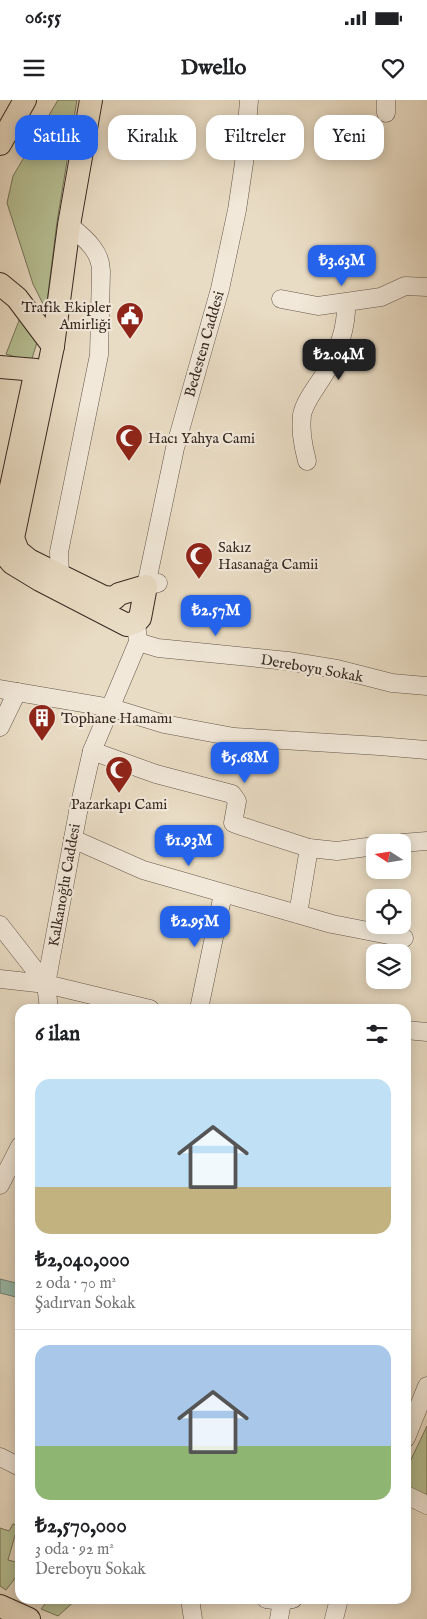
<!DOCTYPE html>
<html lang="tr">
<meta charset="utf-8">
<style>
body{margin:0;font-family:"IM FELL English",serif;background:#f6f6f6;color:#202124;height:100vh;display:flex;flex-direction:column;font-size:19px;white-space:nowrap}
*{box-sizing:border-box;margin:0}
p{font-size:16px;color:#757577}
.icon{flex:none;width:28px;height:28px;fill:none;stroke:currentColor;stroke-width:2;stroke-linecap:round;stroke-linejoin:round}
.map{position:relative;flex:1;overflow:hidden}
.drawer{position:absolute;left:15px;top:904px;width:396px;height:600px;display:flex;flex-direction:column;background:#fff;border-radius:15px;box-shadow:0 2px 12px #0003}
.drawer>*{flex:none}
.hud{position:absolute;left:15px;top:15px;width:398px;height:45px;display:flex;gap:10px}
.needle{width:32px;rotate:282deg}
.controls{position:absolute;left:366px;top:734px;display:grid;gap:10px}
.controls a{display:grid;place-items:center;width:45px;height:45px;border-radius:10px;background:#fff;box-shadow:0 2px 12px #0003;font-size:25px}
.price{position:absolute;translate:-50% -42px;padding:0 11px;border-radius:10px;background:#2563eb;color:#fff;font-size:16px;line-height:32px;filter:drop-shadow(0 1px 2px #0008)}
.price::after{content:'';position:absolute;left:50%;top:30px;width:15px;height:11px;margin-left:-8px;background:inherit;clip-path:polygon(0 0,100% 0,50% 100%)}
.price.current{background:#222;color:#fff}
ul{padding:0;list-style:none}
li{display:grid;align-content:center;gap:10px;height:265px;padding:0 20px}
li+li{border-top:1px solid #e0e0e0}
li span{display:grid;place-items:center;height:155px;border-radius:15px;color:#555}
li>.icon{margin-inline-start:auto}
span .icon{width:90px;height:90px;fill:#fffc;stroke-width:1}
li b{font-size:21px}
h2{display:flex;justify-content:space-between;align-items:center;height:60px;padding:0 20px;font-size:21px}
.chip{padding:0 18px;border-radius:15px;background:#fff;box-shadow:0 2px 12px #0003;font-size:18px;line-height:45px}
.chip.current{background:#2563eb;color:#fff}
.status{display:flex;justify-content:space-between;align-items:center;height:35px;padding:0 25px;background:#fff;direction:ltr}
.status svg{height:14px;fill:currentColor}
header{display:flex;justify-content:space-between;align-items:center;height:65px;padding:0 20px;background:#fff;font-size:22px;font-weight:700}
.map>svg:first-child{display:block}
.green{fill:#b6c094;stroke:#77755b}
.water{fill:#99bcae;stroke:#728276}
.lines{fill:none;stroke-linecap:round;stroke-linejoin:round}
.minor-casing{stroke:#64564a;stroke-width:19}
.major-casing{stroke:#382a22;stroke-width:24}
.minor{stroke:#f1e8d9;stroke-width:18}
.major{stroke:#e9dcc4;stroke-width:22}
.labels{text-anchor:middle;stroke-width:4.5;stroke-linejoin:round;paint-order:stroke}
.poi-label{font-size:15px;fill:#382a22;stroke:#f1e8d9;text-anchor:start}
.street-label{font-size:15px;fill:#382a22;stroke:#f1e8d9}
</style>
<div class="status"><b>06:55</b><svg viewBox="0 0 49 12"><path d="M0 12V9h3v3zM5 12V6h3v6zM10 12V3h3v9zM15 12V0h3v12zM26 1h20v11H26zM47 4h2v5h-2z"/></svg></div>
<header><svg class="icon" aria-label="menu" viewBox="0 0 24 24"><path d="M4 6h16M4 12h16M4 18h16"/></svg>Dwello<svg class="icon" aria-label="heart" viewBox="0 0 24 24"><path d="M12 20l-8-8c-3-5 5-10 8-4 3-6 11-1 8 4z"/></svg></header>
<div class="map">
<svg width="427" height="1519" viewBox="0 0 427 1519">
<rect width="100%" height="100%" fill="#e9dcc4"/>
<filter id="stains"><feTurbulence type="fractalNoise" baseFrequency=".004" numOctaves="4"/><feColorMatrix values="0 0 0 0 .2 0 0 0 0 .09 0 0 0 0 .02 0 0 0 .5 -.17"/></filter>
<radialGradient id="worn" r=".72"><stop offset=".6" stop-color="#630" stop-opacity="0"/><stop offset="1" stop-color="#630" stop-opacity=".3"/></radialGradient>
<!-- green -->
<g class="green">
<polygon points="58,0 77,0 57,122 46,210 33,184 7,103 13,76"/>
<polygon points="20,218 38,239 31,262 6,254"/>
<polygon points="427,1326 427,1398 406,1388 406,1370"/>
<polygon points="13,1424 18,1425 8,1460 20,1463 20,1472 6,1490 0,1486 0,1428 9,1431"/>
<polygon points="49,1499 77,1499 58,1516 41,1509"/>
</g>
<!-- water -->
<polygon class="water" points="0,1179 20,1184 20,1198 0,1193"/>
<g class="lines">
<defs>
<g id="minor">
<polyline points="386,13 386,0"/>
<polyline points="281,199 318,206 381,197 405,186 427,187"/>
<path d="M 307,361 C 303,346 300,330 302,315 C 304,303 315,289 322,278 C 337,255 347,231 346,203"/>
<path d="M 60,475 L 59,452 L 99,255 L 101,171 C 101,150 83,137 69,125"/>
<polyline points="158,483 146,486 175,348 220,189 237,110 244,63 249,0"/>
<polyline points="138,542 158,548 288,561 337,569 392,583 427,586"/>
<polyline points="0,589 112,608 164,624 234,637 379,646 427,650"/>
<polyline points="0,627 17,592"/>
<polyline points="92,651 156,674 232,694 237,701 233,723 238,725 309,748 337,751 375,746"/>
<polyline points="73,739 143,770 332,824 404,838"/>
<polyline points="402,743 427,741"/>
<polyline points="298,814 309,748"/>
<polyline points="0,825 46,884"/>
<polyline points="0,879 46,884 150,909"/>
<polyline points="49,909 46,884 78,712 92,651 138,542 136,522"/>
<polyline points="199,909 223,794"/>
<polyline points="406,930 427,932"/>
<polyline points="0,1085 20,1046"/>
<polyline points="406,1338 427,1286"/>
<polyline points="0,1357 20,1367"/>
<polyline points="406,1395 427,1405"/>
<polyline points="190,1499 193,1519"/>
<polyline points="266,1499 282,1501 293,1499"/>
<polyline points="279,1519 282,1501"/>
<polyline points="334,1519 339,1499"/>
</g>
<g id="major">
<polyline points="0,44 25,0"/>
<polyline points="0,184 17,198 53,246"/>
<polyline points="0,267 36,270 0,438 3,452 12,463 40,480 127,525 136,522 140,518 146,486 119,494 115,498 104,497 29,460 18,451 13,438 53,246 69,125 91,0"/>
<polyline points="0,1506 29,1519"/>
</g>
</defs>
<!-- minor casing -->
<use href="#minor" class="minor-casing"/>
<!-- major casing -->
<use href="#major" class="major-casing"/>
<!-- minor -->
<use href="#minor" class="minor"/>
<!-- major -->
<use href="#major" class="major"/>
</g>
<!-- icons -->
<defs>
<symbol id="civic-pin" viewBox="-11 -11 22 30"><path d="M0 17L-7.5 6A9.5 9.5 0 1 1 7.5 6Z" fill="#8f2418" stroke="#f1e8d9"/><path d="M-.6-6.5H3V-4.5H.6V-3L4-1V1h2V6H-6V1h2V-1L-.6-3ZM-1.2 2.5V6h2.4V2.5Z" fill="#fff"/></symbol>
<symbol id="mosque-pin" viewBox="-11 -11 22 30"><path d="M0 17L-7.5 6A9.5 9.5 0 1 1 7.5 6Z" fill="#8f2418" stroke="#f1e8d9"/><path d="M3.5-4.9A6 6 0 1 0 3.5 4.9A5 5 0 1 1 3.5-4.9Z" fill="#fff"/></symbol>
<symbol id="building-pin" viewBox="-11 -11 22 30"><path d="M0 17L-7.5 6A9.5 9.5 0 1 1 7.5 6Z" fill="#8f2418" stroke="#f1e8d9"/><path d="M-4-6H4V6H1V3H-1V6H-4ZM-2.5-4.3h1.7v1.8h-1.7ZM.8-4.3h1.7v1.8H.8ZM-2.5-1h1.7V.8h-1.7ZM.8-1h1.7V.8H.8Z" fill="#fff"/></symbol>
</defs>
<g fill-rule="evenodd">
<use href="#civic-pin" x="114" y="200" width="32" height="43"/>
<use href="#mosque-pin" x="113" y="322" width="32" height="43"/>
<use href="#mosque-pin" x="183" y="440" width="32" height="43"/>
<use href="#building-pin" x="26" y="602" width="32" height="43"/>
<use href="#mosque-pin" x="103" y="654" width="32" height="43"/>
</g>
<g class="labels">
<!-- poi labels -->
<g class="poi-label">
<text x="111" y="212" text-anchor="end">Trafik Ekipler<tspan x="111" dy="17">Amirliği</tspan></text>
<text x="148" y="343">Hacı Yahya Cami</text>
<text x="218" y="452">Sakız<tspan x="218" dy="17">Hasanağa Camii</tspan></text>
<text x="61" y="623">Tophane Hamamı</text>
<text x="119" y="709" text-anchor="middle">Pazarkapı Cami</text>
</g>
<!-- street labels -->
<g class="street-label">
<text transform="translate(204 244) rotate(-74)" y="5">Bedesten Caddesi</text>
<text transform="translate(312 568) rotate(10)" y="5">Dereboyu Sokak</text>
<text transform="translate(64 785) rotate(-80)" y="5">Kalkanoğlu Caddesi</text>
</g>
</g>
<rect width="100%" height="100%" filter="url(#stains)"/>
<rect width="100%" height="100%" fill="url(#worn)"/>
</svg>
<div class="controls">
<a><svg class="needle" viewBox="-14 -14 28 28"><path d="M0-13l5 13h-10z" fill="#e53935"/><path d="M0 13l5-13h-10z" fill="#757577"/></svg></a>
<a><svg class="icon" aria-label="locate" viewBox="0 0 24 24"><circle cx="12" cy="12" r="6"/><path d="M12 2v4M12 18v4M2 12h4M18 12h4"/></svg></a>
<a><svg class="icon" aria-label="layers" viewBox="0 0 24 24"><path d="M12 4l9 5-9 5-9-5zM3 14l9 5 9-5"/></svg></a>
</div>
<b class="price" style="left:342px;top:187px">₺3.63M</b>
<b class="price current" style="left:339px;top:281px">₺2.04M</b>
<b class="price" style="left:216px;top:537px">₺2.57M</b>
<b class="price" style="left:245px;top:684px">₺5.68M</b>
<b class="price" style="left:189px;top:767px">₺1.93M</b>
<b class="price" style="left:195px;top:848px">₺2.95M</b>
<div class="hud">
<a class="chip current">Satılık</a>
<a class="chip">Kiralık</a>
<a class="chip">Filtreler</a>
<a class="chip">Yeni</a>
</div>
<section class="drawer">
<h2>6 ilan<svg class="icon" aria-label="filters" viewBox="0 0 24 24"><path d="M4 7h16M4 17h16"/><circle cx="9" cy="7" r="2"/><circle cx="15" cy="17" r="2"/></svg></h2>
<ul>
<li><span style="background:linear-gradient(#bfe0f5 70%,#c2b280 0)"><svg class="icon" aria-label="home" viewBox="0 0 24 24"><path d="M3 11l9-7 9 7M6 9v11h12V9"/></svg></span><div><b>₺2,040,000</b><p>2 oda · 70 m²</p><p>Şadırvan Sokak</p></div></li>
<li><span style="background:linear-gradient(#a9c7e8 65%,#8fb573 0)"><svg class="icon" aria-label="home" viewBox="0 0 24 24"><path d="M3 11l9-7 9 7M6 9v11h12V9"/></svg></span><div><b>₺2,570,000</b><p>3 oda · 92 m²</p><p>Dereboyu Sokak</p></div></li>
</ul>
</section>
</div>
